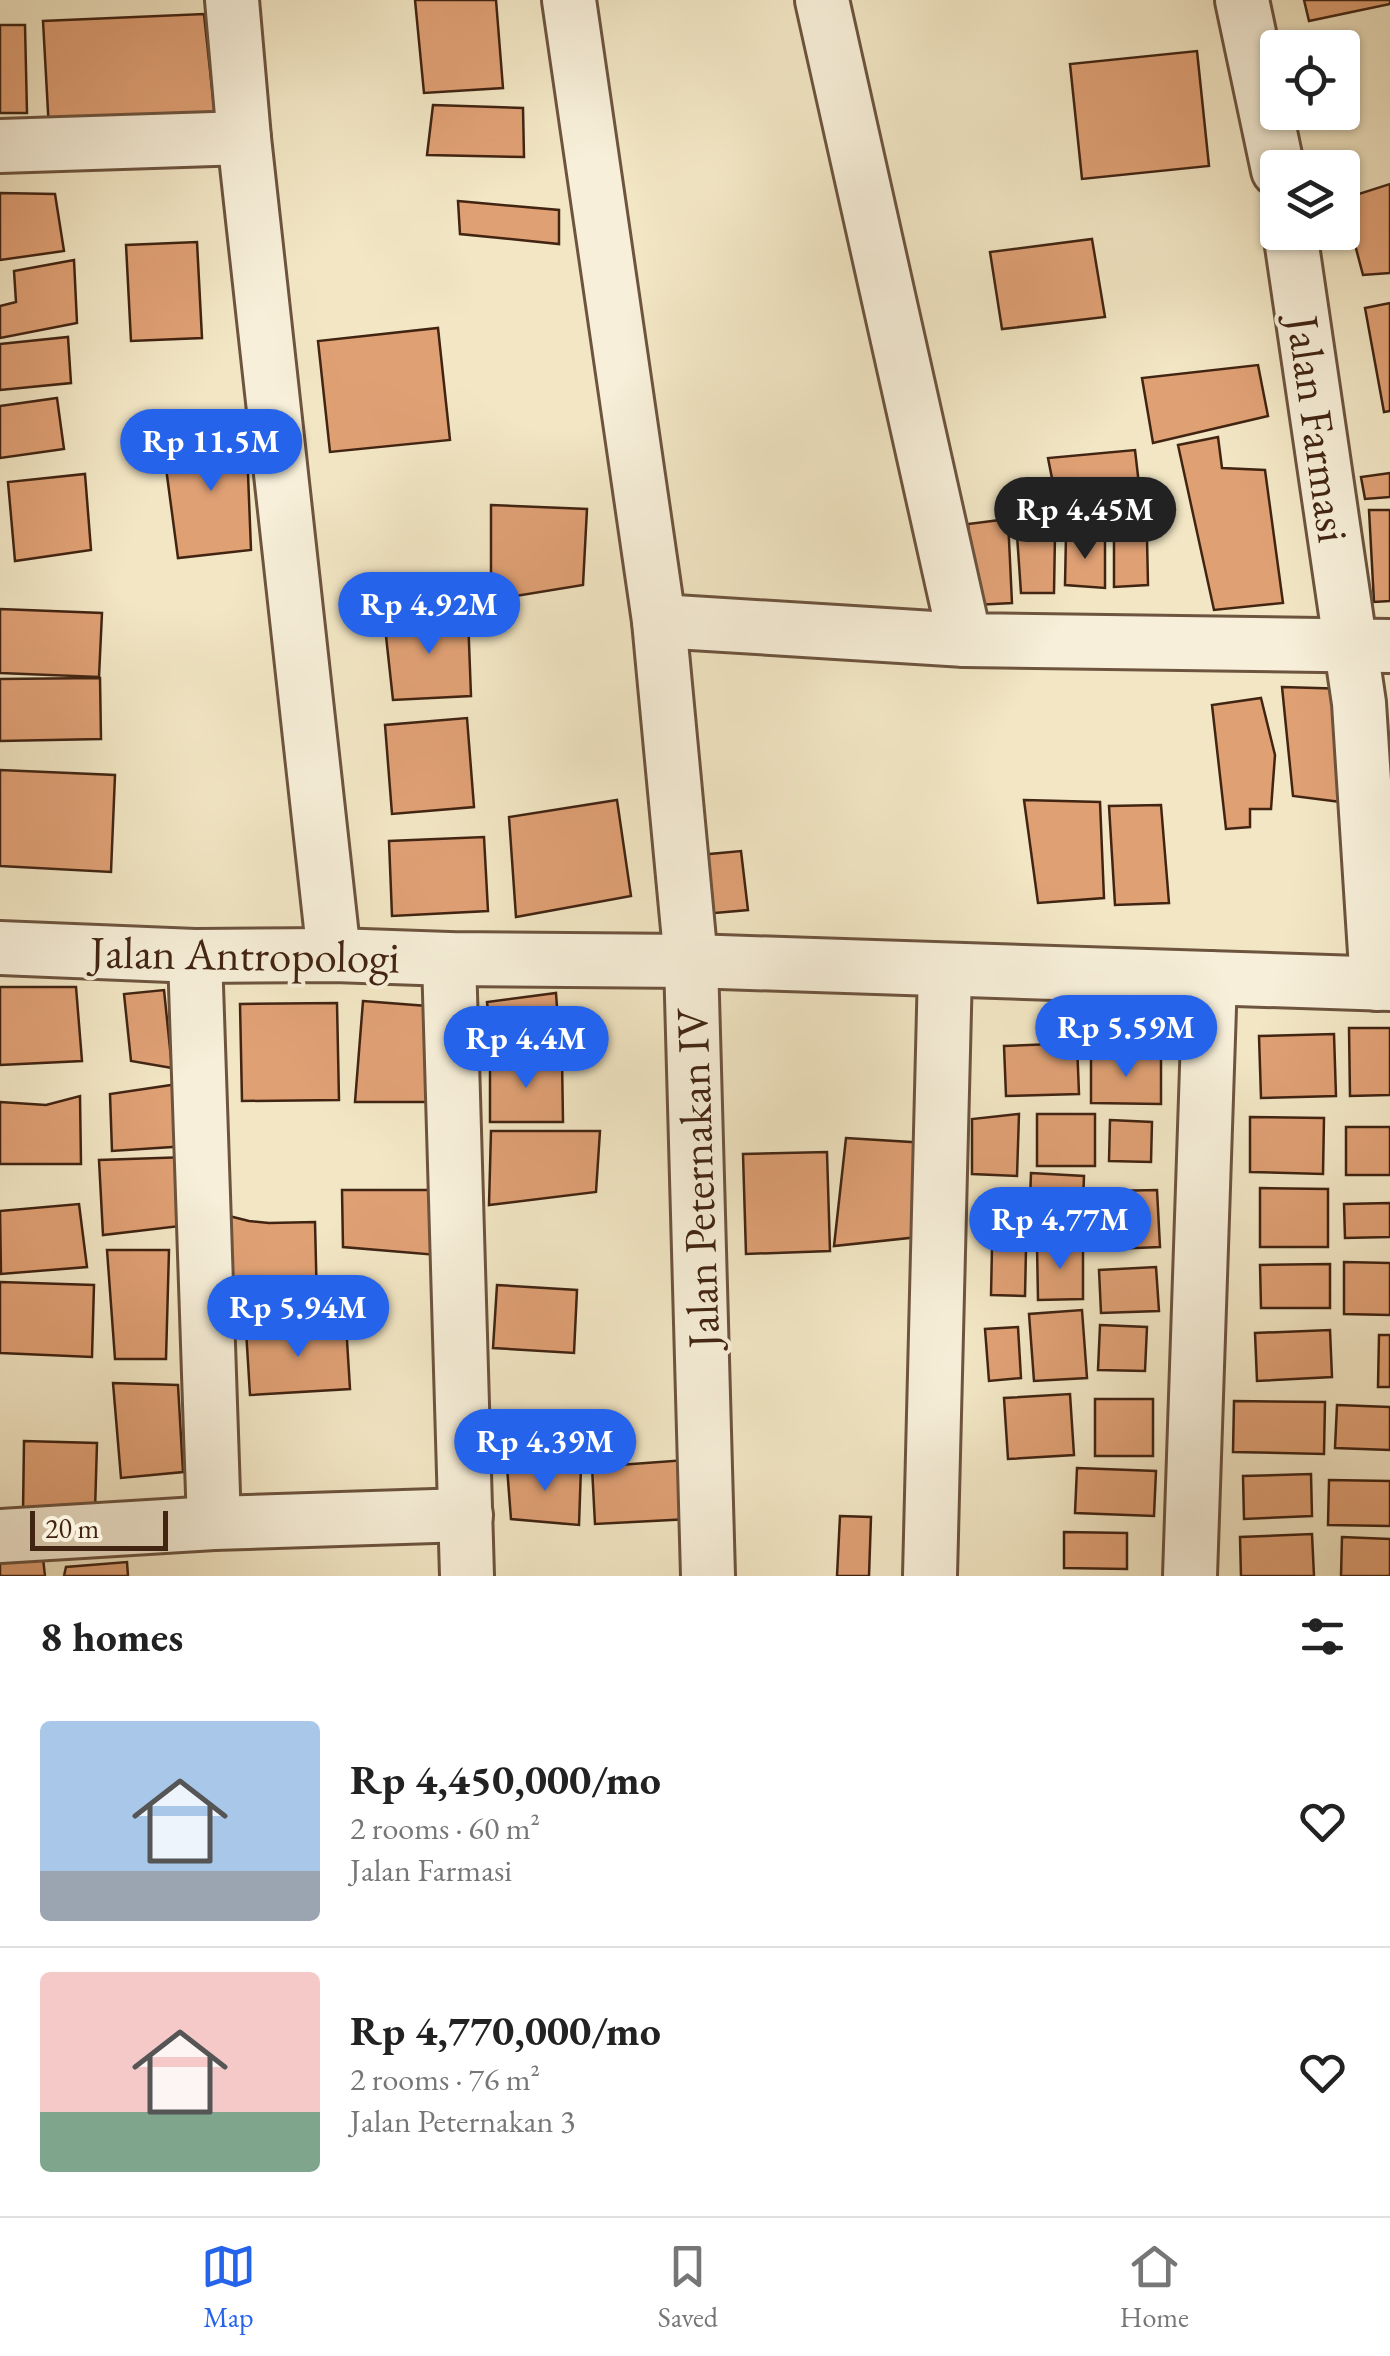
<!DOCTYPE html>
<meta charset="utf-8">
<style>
body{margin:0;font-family:"EB Garamond",serif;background:#f6f6f6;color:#222;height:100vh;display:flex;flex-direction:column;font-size:38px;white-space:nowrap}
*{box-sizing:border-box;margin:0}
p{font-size:32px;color:#767676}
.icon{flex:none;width:55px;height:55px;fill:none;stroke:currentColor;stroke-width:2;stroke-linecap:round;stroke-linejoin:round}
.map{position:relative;height:1576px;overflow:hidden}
.drawer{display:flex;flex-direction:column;background:#fff;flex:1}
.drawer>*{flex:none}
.tools{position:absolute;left:1260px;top:30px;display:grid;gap:20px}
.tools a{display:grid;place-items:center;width:100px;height:100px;border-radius:10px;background:#fff;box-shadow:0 2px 8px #0004;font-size:50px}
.scale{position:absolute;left:30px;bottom:25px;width:138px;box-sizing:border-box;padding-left:10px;border:5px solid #412412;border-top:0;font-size:28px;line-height:35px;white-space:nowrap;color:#412412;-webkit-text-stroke:8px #f7efd9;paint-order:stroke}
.price{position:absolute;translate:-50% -85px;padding:0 22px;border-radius:35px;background:#2563eb;color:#fff;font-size:32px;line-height:65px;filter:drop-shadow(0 2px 5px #0008)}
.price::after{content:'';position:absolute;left:50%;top:60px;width:30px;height:22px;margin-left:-15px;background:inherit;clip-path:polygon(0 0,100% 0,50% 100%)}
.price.selected{background:#222;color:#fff}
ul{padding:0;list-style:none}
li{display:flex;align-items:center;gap:30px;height:250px;padding:0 40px}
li+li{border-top:2px solid #e0e0e0}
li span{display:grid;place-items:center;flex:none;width:280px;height:200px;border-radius:10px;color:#555}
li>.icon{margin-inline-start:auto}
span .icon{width:120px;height:120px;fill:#fffc;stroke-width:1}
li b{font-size:42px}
h2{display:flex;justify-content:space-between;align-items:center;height:120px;padding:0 40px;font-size:42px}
.tabs{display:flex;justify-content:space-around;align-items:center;height:140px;border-top:2px solid #e0e0e0;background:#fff;font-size:28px;color:#767676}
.tabs a{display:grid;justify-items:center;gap:5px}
.tabs .selected{color:#2563eb}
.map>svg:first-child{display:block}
.building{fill:#dfa074;stroke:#412412;stroke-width:2.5}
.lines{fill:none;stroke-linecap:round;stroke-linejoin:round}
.street-casing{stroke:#6d543e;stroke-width:58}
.street{stroke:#f7efd9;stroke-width:52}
.labels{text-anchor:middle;stroke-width:8;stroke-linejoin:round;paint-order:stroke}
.street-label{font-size:45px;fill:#412412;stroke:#f7efd9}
</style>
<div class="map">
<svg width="1390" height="1576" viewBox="0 0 1390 1576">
<rect width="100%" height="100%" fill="#f2e6c4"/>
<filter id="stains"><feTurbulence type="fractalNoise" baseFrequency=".002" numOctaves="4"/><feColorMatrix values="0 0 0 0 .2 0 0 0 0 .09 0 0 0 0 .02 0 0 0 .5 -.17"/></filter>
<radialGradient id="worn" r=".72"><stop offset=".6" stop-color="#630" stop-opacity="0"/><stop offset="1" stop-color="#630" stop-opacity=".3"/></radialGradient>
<!-- building -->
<g class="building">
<polygon points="415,0 496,0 503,88 424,93"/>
<polygon points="1304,0 1390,0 1390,4 1309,21"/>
<polygon points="204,14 216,126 49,130 43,21"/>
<polygon points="0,25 25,25 27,113 0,113"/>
<polygon points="1197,51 1209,166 1082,179 1070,64"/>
<polygon points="433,105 523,108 524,157 427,155"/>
<polygon points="1390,184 1390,273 1363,275 1343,199"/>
<polygon points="0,193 55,194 64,251 0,260"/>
<polygon points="458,201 559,210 559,244 460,234"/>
<polygon points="1092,239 1105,317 1002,329 990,252"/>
<polygon points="197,242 202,338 131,341 126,245"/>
<polygon points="74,260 77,323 0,338 0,306 16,302 14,271"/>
<polygon points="1390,303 1390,411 1384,412 1365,308"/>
<polygon points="438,328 450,440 330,452 318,341"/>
<polygon points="68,337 71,383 0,390 0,344"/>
<polygon points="1258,365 1268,416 1153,443 1142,378"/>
<polygon points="57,398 64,449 0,458 0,406"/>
<polygon points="246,423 251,550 178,558 164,453"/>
<polygon points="1218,437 1222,468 1265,470 1283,603 1214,610 1178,445"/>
<polygon points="1135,450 1144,528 1061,524 1048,458"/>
<polygon points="1390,473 1390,497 1365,499 1361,477"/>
<polygon points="85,474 91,550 15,561 8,482"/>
<polygon points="491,505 587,509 583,585 491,600"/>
<polygon points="1369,510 1390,510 1390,601 1374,602"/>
<polygon points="1008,519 1012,603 975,605 968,524"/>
<polygon points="1055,534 1054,593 1021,593 1017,535"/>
<polygon points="1066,535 1105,539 1105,588 1065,585"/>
<polygon points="1147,538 1148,585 1114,587 1114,539"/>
<polygon points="0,609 102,613 99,677 0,673"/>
<polygon points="468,617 471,696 393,700 384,618"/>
<polygon points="100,678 101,739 0,741 0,679"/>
<polygon points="1282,687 1349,689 1349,803 1293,796"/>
<polygon points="1261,698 1275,755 1271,809 1250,809 1250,827 1226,829 1212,705"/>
<polygon points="467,718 474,807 392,814 385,725"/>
<polygon points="0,770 115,775 111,872 0,866"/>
<polygon points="617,800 631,896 516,917 509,817"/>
<polygon points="1024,800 1100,802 1104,898 1038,903"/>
<polygon points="1161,805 1169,903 1115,905 1109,806"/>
<polygon points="484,837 488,911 392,916 389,841"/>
<polygon points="741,851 748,910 704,914 699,855"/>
<polygon points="0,987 76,987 82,1061 0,1065"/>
<polygon points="164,990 172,1068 131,1061 124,994"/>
<polygon points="556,993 560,1051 493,1054 487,1002"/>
<polygon points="363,1001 427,1006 432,1102 355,1102"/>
<polygon points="337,1003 339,1100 242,1101 240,1004"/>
<polygon points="1349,1028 1390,1028 1390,1095 1350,1096"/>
<polygon points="1334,1034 1336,1096 1261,1098 1259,1036"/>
<polygon points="1077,1043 1079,1094 1006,1096 1004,1046"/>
<polygon points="1091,1056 1161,1056 1161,1104 1091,1103"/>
<polygon points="562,1058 563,1122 490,1122 490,1060"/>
<polygon points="178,1084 187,1146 112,1151 110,1094"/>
<polygon points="80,1096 81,1164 0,1164 0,1102 46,1105"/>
<polygon points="1019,1114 1017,1176 972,1174 972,1119"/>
<rect x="1037" y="1114" width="58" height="52"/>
<polygon points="1250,1117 1324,1118 1323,1174 1250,1172"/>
<polygon points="1110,1120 1152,1122 1151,1162 1109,1161"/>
<rect x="1346" y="1127" width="44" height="48"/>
<polygon points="491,1131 600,1131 596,1192 489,1205"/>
<polygon points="846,1138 927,1143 918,1237 834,1246"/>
<polygon points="827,1152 830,1251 746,1254 743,1154"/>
<polygon points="188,1157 189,1225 103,1235 99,1160"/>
<polygon points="1031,1173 1084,1176 1082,1229 1029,1227"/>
<polygon points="1260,1188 1328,1189 1328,1247 1260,1247"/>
<polygon points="342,1190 449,1190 449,1256 343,1247"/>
<polygon points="1157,1190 1160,1247 1110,1249 1109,1191"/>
<polygon points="1390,1203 1390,1237 1345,1238 1344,1204"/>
<polygon points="79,1204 87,1267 1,1274 0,1211"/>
<polygon points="229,1216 249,1221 269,1223 315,1222 317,1305 231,1306"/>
<polygon points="1083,1244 1083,1299 1038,1300 1037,1245"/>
<polygon points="992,1248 1026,1249 1025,1296 991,1295"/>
<polygon points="107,1250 169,1250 166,1359 115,1359"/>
<polygon points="1344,1262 1390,1263 1390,1315 1344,1314"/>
<polygon points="1330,1264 1330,1308 1261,1308 1260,1265"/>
<polygon points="1156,1267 1159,1311 1101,1313 1099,1270"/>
<polygon points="0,1282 94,1285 92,1357 0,1353"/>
<polygon points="497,1285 577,1290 574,1353 493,1348"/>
<polygon points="1082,1310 1087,1378 1034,1381 1029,1314"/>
<polygon points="346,1324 350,1389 250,1395 246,1330"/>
<polygon points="1100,1325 1147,1327 1145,1371 1098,1370"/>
<polygon points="1018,1327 1021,1378 989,1381 985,1329"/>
<polygon points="1330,1330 1332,1377 1257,1381 1255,1333"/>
<polygon points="1379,1335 1390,1335 1390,1387 1378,1387"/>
<polygon points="113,1383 178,1385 183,1472 121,1478"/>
<polygon points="1070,1394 1074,1455 1008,1459 1004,1398"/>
<rect x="1095" y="1399" width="58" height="57"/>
<polygon points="1234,1401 1325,1402 1324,1454 1233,1452"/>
<polygon points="1337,1405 1390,1407 1390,1450 1335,1448"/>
<polygon points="24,1441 97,1443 95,1511 23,1513"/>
<polygon points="686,1460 690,1519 595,1524 592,1467"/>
<polygon points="507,1467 581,1467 579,1525 511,1519"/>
<polygon points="1077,1468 1156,1471 1154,1516 1075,1513"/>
<polygon points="1311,1474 1312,1516 1244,1519 1243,1476"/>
<polygon points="1329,1480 1390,1481 1390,1526 1328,1525"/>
<polygon points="840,1516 871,1517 869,1576 837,1576"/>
<polygon points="1064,1532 1127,1533 1127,1569 1064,1568"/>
<polygon points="1312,1534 1314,1576 1241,1576 1240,1537"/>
<polygon points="1342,1537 1390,1539 1390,1576 1341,1576"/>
<polygon points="0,1558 43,1558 45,1576 0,1576"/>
<polygon points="127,1562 128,1576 64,1576 66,1567"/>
</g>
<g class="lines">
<defs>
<g id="street">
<polyline points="232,0 244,138 334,955"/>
<polyline points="569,0 659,621 691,961 708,1576"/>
<polyline points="822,0 965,640 1390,646"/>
<polyline points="1242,0 1278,170"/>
<polyline points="0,146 244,138"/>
<polyline points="1290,232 1359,703 1377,984"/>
<polyline points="659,621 965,640"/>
<polyline points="0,948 195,956 334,955 449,959 691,961 1390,984"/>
<polyline points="195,956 214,1523 466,1515"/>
<polyline points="449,959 467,1576"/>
<polyline points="0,1536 214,1523"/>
<polyline points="930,1576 945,970"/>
<polyline points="1190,1576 1210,978"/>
</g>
</defs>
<!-- street casing -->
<use href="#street" class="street-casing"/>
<!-- street -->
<use href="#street" class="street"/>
</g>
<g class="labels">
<!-- street labels -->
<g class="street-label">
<text transform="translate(1319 429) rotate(82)" y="16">Jalan Farmasi</text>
<text transform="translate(245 954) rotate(1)" y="16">Jalan Antropologi</text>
<text transform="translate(697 1178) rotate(-92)" y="16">Jalan Peternakan IV</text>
</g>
</g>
<rect width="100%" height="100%" filter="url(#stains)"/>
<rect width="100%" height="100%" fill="url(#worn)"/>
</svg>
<div class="tools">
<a><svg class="icon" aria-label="locate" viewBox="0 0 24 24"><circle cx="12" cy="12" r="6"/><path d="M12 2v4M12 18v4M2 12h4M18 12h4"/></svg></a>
<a><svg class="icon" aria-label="layers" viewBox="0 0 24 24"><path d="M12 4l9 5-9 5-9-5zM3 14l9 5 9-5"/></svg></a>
</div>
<div class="scale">20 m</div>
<b class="price" style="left:211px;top:494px">Rp 11.5M</b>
<b class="price selected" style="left:1085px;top:562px">Rp 4.45M</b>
<b class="price" style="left:429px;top:657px">Rp 4.92M</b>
<b class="price" style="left:1126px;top:1080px">Rp 5.59M</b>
<b class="price" style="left:526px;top:1091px">Rp 4.4M</b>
<b class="price" style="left:1060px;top:1272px">Rp 4.77M</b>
<b class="price" style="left:298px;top:1360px">Rp 5.94M</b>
<b class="price" style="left:545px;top:1494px">Rp 4.39M</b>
</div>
<section class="drawer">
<h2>8 homes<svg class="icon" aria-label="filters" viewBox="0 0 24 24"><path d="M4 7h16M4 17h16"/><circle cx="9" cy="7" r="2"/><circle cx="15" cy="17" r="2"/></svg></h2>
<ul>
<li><span style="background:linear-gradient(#a9c7e8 75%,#9aa5b1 0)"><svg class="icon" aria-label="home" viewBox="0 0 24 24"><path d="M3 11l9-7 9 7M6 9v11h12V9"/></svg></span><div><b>Rp 4,450,000/mo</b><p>2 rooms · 60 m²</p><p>Jalan Farmasi</p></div><svg class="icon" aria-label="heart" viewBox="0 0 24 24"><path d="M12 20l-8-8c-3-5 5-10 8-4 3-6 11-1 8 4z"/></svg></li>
<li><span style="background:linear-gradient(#f6c9c9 70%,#7fa58c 0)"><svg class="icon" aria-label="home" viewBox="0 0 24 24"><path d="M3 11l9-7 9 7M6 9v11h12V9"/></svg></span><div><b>Rp 4,770,000/mo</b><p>2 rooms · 76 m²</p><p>Jalan Peternakan 3</p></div><svg class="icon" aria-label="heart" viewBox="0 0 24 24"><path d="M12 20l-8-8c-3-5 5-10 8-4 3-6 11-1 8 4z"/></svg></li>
</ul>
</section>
<nav class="tabs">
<a class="selected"><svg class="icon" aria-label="map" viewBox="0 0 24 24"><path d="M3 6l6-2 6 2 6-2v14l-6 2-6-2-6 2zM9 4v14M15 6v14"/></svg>Map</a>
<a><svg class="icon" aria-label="saved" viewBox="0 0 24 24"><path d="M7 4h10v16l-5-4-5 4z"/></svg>Saved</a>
<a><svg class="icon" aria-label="home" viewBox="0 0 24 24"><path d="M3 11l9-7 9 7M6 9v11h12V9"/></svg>Home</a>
</nav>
